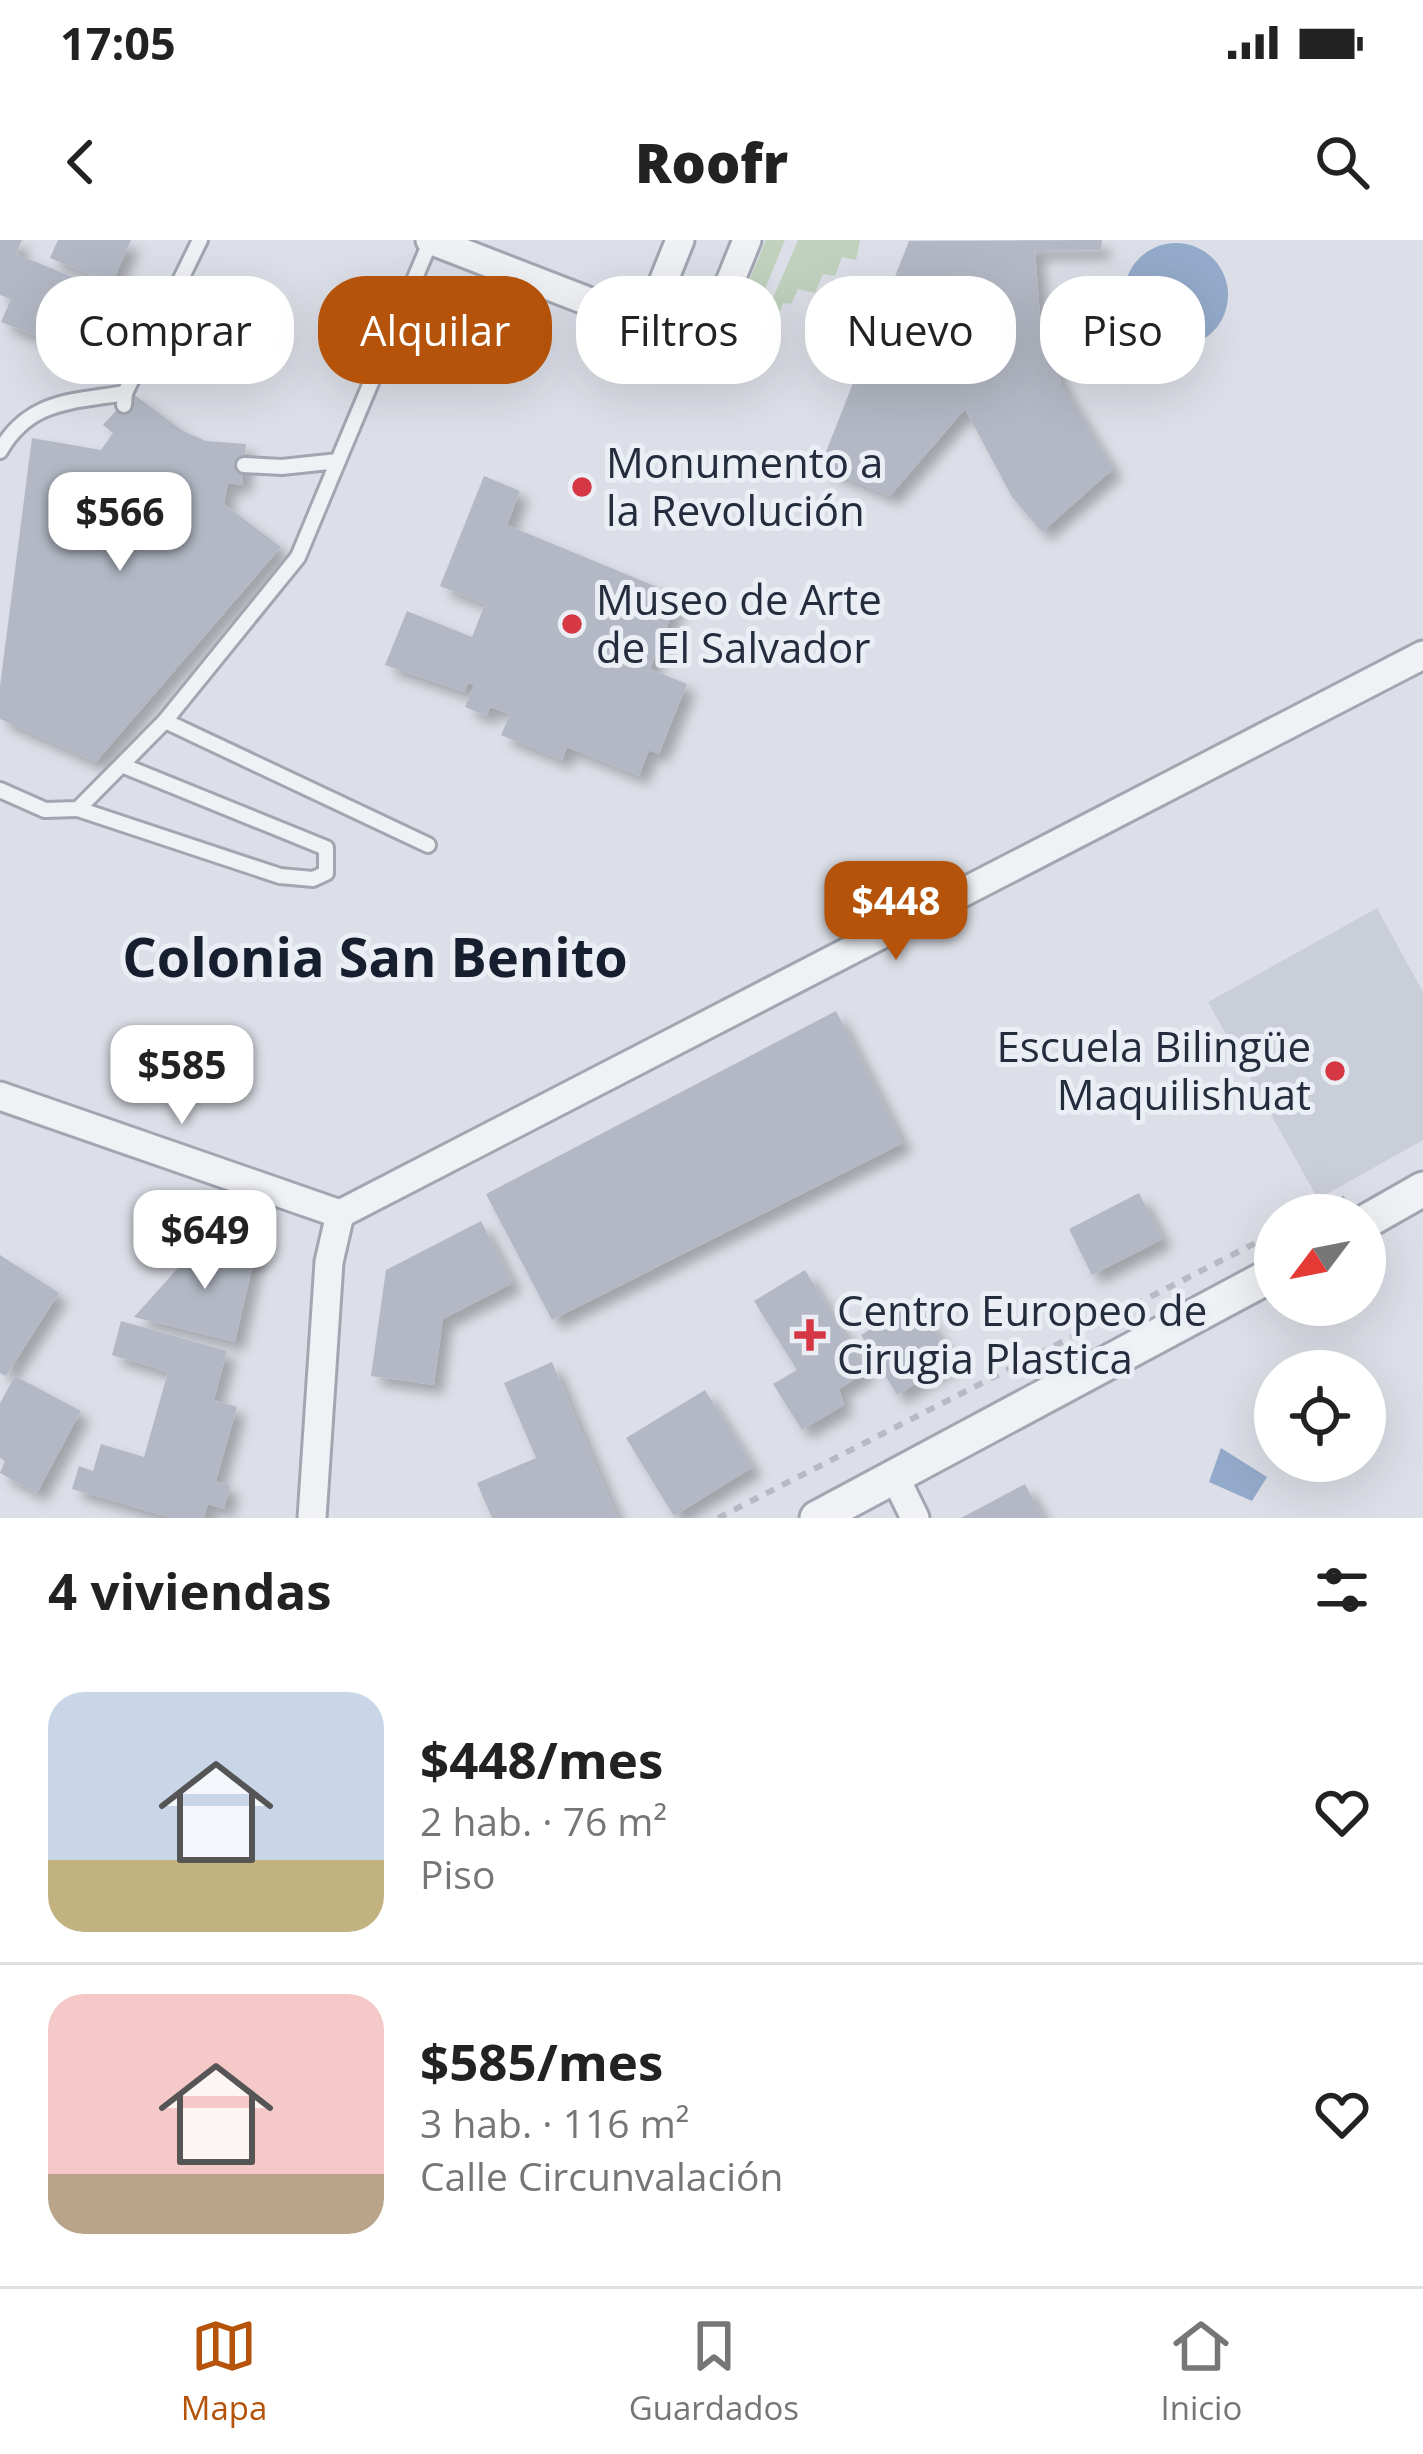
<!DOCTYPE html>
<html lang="es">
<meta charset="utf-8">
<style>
body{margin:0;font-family:"Open Sans",sans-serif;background:#f2f2f2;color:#222;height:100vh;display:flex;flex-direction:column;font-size:45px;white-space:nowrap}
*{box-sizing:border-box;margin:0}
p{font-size:39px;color:#767676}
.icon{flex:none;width:66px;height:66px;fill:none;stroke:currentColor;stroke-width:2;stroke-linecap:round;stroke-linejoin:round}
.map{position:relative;height:1278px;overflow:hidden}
.panel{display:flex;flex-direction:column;background:#fff;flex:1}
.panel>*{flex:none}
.top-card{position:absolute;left:36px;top:36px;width:1353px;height:108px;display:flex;gap:24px}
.needle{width:78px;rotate:238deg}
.tools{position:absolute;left:1254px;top:954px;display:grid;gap:24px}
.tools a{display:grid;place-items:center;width:132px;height:132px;border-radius:50%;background:#fff;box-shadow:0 12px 48px #0002;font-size:60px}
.price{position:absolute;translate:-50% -102px;padding:0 27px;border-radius:24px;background:#fff;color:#222;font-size:39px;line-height:78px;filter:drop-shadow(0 3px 6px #0008)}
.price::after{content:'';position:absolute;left:50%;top:72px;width:36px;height:27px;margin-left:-18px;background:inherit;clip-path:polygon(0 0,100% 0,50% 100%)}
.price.on{background:#b45309;color:#fff}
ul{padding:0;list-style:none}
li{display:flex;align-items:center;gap:36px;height:300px;padding:0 48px}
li+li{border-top:3px solid #e0e0e0}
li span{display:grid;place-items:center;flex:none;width:336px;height:240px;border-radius:36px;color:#555}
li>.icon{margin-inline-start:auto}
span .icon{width:144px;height:144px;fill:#fffc;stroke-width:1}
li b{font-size:51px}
h2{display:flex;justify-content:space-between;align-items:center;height:144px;padding:0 48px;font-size:51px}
.chip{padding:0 42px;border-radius:48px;background:#fff;box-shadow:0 12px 48px #0002;font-size:42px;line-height:108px}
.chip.on{background:#b45309;color:#fff}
.status{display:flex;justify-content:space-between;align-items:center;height:84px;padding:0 60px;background:#fff;direction:ltr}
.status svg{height:33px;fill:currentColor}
header{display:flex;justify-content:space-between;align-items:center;height:156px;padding:0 48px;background:#fff;font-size:54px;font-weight:800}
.menu{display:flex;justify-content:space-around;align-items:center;height:168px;border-top:3px solid #e0e0e0;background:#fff;font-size:33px;color:#767676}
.menu a{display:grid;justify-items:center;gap:6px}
.menu .on{color:#b45309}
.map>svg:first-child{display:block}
.built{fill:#caced9}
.green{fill:#c0d2bd}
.water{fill:#94aaca}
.building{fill:#b3b8c4;filter:url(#shadow)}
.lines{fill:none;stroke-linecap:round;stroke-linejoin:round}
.service-casing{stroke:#a1a6b1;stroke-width:20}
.minor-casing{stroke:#a1a6b1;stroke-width:33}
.tertiary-casing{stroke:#a1a6b1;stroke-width:39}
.path{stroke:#b6bac2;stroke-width:6;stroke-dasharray:9 9;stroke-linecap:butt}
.service{stroke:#eff1f5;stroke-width:14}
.minor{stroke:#eff1f5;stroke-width:27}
.tertiary{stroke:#eff1f5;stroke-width:33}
.poi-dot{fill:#d53844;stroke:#ebeff5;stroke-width:4.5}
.labels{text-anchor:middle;stroke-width:10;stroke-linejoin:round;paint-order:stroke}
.poi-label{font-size:42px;fill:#252c3e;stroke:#ebeff5;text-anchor:start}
.district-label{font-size:54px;font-weight:bold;fill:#171e2f;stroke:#ebeff5}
</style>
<div class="status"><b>17:05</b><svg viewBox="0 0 49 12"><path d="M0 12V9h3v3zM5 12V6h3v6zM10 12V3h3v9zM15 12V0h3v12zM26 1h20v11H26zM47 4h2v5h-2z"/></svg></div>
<header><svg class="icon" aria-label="back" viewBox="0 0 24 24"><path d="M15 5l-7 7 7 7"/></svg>Roofr<svg class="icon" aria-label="search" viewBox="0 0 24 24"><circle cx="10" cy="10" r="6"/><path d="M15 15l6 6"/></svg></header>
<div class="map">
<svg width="1423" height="1278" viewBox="0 0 1423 1278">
<defs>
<filter id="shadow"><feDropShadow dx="9" dy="9" stdDeviation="6" flood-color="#0004"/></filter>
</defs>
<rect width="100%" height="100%" fill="#dcdfe7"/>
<!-- built -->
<polygon class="built" points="1377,668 1423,752 1423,900 1318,959 1208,762"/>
<!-- green -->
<g class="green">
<polygon points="766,0 785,0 749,88 739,66"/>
<polygon points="798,0 860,0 856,20 842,17 835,36 823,34 815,53 798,49 791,64 783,63 773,88 758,93"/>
</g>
<!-- water -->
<g class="water">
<circle cx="1176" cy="55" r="52"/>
<polygon points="1221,1208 1267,1237 1252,1261 1209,1242"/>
</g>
<!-- building -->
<g class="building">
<polygon points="0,0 22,0 16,14 93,45 68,109 1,82 11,59 0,55"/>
<polygon points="58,0 131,0 112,44 50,18"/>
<polygon points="1102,0 1101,10 1035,11 1040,76 1062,146 1113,229 1042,292 1012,257 965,169 890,256 820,227 909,1"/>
<polygon points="132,153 183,191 206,201 246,204 242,245 228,243 224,264 281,307 96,522 0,479 0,446 32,198 101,210 113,193 103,185"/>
<polygon points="484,236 520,251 507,285 679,356 650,429 687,444 659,514 649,510 639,536 567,507 562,520 501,495 510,474 490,467 487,476 465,467 474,445 468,443 464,452 385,425 407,371 472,397 485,364 440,346"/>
<polygon points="836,771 903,903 552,1080 486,954"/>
<polygon points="1139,953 1163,999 1092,1035 1069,989"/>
<polygon points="481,981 513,1043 443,1079 434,1145 371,1136 386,1030"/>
<polygon points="205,998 256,1011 235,1102 134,1077"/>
<polygon points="0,1015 59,1053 6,1136 0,1133"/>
<polygon points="805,1030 867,1131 839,1149 844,1165 802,1190 773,1144 797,1130 754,1061"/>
<polygon points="917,1061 953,1121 897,1155 861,1095"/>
<polygon points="121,1081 227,1111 214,1160 237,1167 216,1241 230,1246 224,1269 208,1264 204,1278 172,1278 72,1249 79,1226 93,1231 101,1204 144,1217 168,1132 112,1115"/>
<polygon points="552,1122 617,1277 615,1278 492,1278 477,1243 536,1218 504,1143"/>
<polygon points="15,1136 81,1171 37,1253 0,1233 5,1221 0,1218 0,1163"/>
<polygon points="705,1150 753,1227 674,1276 626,1198"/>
<polygon points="1025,1244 1043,1278 961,1278"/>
</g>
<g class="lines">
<defs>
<g id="service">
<polyline points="125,153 200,0"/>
<path d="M 0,211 C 29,160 71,162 125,153 L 124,165"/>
<polyline points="338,221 431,0"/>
<polyline points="165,481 428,605"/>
<polyline points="0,550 45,570 78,569 165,481 298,317 338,221 282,227 244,225"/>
<polyline points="78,569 280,636 313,639 326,633 326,608 124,526"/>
</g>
<g id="minor">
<polyline points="430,0 704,106 747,0"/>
<polyline points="647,82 680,0"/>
<polyline points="0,856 340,974"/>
<polyline points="340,974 1423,415"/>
<polyline points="895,1237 915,1278"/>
<polyline points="312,1278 329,1022 340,974"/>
</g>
<g id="tertiary">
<polyline points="1365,982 1423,949"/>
<polyline points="817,1278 1275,1033"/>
</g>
</defs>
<!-- service casing -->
<use href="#service" class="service-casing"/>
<!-- minor casing -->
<use href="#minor" class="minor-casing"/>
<!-- tertiary casing -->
<use href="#tertiary" class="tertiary-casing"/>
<!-- path -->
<g class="path">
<polyline points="1310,975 1345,958"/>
<polyline points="718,1278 1275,993"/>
</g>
<!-- service -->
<use href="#service" class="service"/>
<!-- minor -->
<use href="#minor" class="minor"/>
<!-- tertiary -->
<use href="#tertiary" class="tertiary"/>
</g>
<!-- markers -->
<g class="poi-dot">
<circle cx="582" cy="247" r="12"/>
<circle cx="572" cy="384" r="12"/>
<circle cx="1335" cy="831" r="12"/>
<path d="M804 1077h12v12h12v12h-12v12h-12v-12h-12v-12h12z"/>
</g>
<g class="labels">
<!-- poi labels -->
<g class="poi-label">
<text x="606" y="238">Monumento a<tspan x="606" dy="48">la Revolución</tspan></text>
<text x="596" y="375">Museo de Arte<tspan x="596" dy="48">de El Salvador</tspan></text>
<text x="1311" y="822" text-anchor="end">Escuela Bilingüe<tspan x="1311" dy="48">Maquilishuat</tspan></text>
<text x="837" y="1086">Centro Europeo de<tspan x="837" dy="48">Cirugia Plastica</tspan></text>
</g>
<!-- district labels -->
<g class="district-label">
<text x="375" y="737">Colonia San Benito</text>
</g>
</g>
</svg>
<div class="tools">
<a><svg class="needle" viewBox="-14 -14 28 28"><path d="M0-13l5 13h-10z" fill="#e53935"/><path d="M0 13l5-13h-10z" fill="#767676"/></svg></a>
<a><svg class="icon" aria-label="locate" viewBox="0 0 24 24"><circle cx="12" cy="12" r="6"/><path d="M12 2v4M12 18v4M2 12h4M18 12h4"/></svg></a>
</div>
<b class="price" style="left:120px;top:334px">$566</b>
<b class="price on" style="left:896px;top:723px">$448</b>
<b class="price" style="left:182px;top:887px">$585</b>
<b class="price" style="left:205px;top:1052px">$649</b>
<div class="top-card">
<a class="chip">Comprar</a>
<a class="chip on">Alquilar</a>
<a class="chip">Filtros</a>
<a class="chip">Nuevo</a>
<a class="chip">Piso</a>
</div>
</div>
<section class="panel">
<h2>4 viviendas<svg class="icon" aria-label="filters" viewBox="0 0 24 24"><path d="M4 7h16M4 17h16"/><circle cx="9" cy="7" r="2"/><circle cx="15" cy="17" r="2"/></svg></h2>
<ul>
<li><span style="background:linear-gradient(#c9d6e8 70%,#c2b280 0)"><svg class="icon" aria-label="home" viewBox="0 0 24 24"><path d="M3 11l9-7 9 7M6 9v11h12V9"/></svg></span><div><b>$448/mes</b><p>2 hab. · 76 m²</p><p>Piso</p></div><svg class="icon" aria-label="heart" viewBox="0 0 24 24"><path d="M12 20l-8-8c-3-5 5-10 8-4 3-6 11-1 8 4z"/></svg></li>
<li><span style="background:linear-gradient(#f6c9c9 75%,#b9a48a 0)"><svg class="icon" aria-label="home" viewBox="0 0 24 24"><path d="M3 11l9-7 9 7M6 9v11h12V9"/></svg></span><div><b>$585/mes</b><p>3 hab. · 116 m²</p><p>Calle Circunvalación</p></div><svg class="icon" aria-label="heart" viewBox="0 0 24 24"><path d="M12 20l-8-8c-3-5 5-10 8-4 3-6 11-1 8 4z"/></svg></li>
</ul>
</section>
<nav class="menu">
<a class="on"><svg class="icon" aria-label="map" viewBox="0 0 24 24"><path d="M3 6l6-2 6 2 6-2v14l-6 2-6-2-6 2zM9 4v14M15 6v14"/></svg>Mapa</a>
<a><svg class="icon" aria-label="saved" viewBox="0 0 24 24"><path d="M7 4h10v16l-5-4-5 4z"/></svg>Guardados</a>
<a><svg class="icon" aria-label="home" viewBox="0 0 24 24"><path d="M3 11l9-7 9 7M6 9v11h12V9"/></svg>Inicio</a>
</nav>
